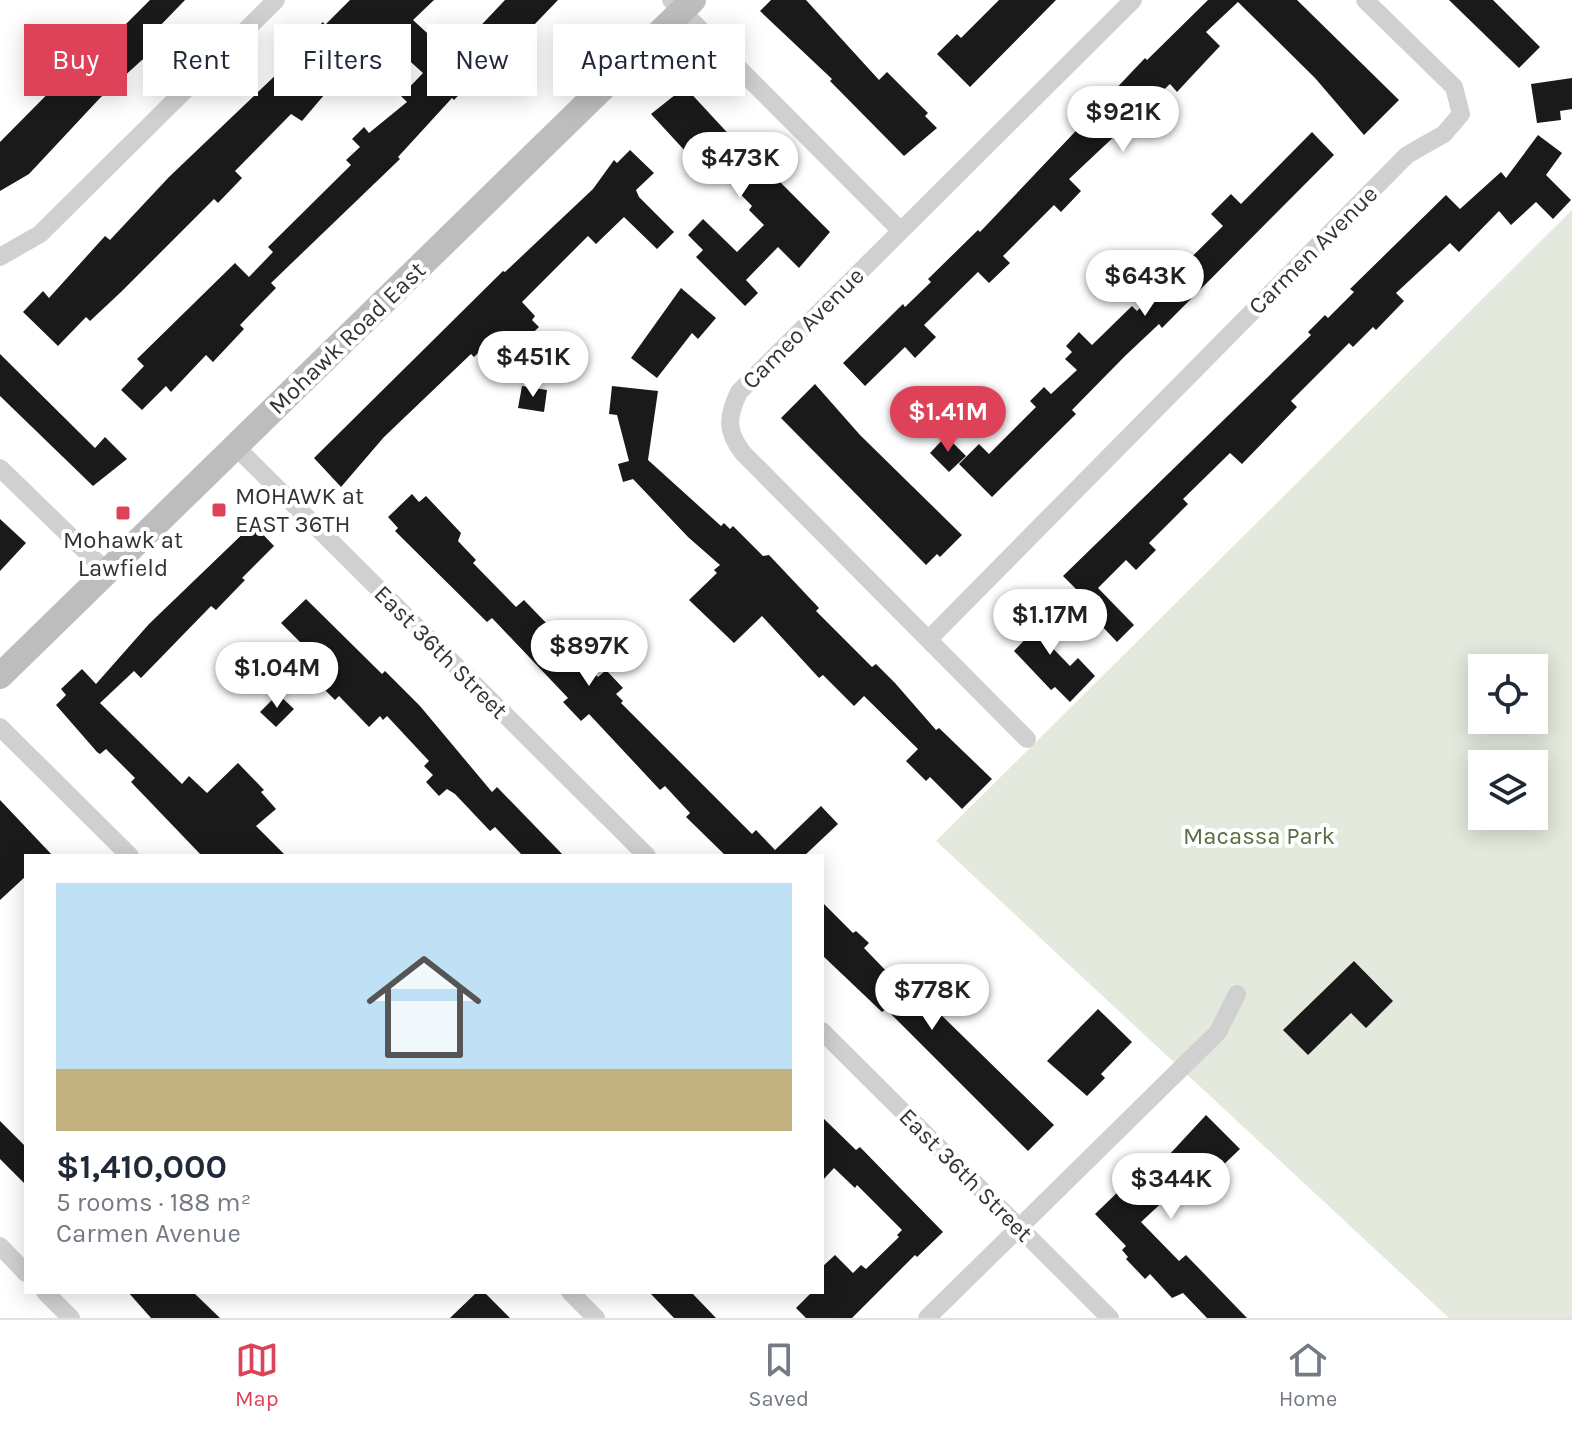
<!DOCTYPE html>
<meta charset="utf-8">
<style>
body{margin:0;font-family:Karla,sans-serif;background:#f6f6f7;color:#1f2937;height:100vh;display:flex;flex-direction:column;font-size:30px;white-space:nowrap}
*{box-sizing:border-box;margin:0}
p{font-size:26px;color:#747a83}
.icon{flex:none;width:44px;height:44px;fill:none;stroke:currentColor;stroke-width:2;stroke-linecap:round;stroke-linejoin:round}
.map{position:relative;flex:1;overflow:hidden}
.sheet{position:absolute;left:24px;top:854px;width:800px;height:440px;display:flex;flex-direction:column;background:#fff;border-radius:0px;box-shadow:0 4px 20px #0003}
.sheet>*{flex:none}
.top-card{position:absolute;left:24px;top:24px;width:800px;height:72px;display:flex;gap:16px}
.tools{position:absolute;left:1468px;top:654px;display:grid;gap:16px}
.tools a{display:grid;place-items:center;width:80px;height:80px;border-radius:0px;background:#fff;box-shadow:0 4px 20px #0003;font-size:40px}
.price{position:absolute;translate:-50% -68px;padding:0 18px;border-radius:28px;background:#fff;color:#222;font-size:26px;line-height:52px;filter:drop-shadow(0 2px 4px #0008)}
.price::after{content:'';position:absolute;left:50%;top:48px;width:24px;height:18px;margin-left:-12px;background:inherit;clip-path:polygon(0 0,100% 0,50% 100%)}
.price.selected{background:#dd4259;color:#fff}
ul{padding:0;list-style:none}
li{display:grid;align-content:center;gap:16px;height:424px;padding:0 32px}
li span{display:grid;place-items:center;height:248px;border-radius:0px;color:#555}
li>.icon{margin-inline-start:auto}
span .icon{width:144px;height:144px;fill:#fffc;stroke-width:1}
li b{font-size:34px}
.tag{padding:0 28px;border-radius:0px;background:#fff;box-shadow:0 4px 20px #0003;font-size:28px;line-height:72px}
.tag.selected{background:#dd4259;color:#fff}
.menu{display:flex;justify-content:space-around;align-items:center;height:112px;border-top:2px solid #e0e1e3;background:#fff;font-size:22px;color:#747a83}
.menu a{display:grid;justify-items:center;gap:4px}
.menu .selected{color:#dd4259}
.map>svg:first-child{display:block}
.green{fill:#e3e9dc;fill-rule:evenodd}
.building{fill:#1a1a1a}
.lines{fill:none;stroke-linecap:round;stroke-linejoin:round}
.minor{stroke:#d0d0d0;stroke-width:18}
.secondary{stroke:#bdbdbd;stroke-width:26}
.poi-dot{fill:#dd4259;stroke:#fff;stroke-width:3}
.labels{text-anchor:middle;stroke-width:8;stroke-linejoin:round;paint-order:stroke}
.street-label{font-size:24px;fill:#333;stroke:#fff}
.poi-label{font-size:24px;fill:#333;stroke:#fff;text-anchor:start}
.park-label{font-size:24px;fill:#596d41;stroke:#fff}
</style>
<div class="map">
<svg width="1572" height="1318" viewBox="0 0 1572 1318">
<rect width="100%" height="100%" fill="#fff"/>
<!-- green -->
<path class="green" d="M 1572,210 L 1572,1318 L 1449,1318 L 936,841 ZM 1482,668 L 1534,668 L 1534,720 L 1482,720 ZM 1482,764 L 1534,764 L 1534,816 L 1482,816 Z"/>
<!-- building -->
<g class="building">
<polygon points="150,0 185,0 155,31 158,34 146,46 152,51 100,98 29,174 0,191 0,142 99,42 104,46"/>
<polygon points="350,0 434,0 413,20 452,56 505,0 558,0 483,78 479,74 454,100 452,98 398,157 400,159 271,283 276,288 240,325 244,329 213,362 206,355 171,392 166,386 142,410 121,390 144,366 137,359 235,263 249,277 273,252 268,247 351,165 346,160 360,147 352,139 364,127 369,133 407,102 401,96 423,73 383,37 354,61 352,58 327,84 330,88 302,121 291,114 235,171 242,178 218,203 214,199 121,292 90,321 86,317 58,346 23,312 43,291 49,298 105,236 110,240 169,177 302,50 298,46 323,22 325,25"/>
<polygon points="771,0 806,0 879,80 887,72 928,113 925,116 937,128 904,156 830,81 832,79 760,11"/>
<polygon points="999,0 1056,0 970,87 937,54 957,34 961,38"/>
<polygon points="1208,0 1297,0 1399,100 1364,135 1315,78 1238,2 1206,32 1220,46 1190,78 1177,92 1170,84 1069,179 1081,191 1061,212 1054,205 1003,256 1010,263 989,283 978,272 924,325 936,337 915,358 905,347 865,386 843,363 903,304 905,307 931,282 928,279 978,230 980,232 1145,58 1147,60"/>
<polygon points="1449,0 1493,0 1540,47 1519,68"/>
<polygon points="1572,78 1572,109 1560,111 1561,120 1537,123 1531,84"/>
<polygon points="685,87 775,184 778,180 830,232 799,268 778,247 746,280 758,293 745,306 696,257 703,250 688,235 703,219 737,252 764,225 749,210 752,206 705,158 698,165 651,114"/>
<polygon points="1312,132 1334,155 1162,328 1159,324 1125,356 1072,410 1076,414 992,497 959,464 979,444 989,454 1036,407 1030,401 1044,387 1051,394 1077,370 1065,359 1072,352 1066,346 1079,332 1092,345 1132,306 1137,311 1223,226 1211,214 1231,194 1241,204"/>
<polygon points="1538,135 1562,153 1546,175 1571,200 1553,219 1536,202 1511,225 1499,211 1459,252 1450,243 1396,293 1404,301 1376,330 1373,327 1353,347 1349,343 1291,401 1297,407 1242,464 1230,453 1183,499 1188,504 1149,543 1156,550 1136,570 1126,560 1098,588 1134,625 1117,642 1100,624 1105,618 1063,576 1311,335 1308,332 1325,315 1328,318 1354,292 1350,289 1446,195 1460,209 1501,172 1506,178"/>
<polygon points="630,150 654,173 636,190 639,197 674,232 657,249 624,217 596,244 588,236 522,302 535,316 532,320 539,327 522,343 530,352 513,368 489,342 474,357 471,354 384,437 341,487 314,458 503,271 505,272 593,189 614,160 617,163"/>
<polygon points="681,288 716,318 698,339 692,333 657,378 631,358"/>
<polygon points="0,354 95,448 105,437 127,459 93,486 0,396"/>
<polygon points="815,384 860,435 962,535 940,557 937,554 926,565 781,418"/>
<polygon points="522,386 547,390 544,412 518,408"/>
<polygon points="612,386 658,391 648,460 721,526 724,523 730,529 733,526 763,556 769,555 819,608 816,611 872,667 876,664 895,683 936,730 939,728 992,779 962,809 930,777 926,781 906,761 918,749 864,696 854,706 823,675 819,678 762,616 734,643 689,600 717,573 714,570 720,565 688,537 633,479 623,482 618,464 629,461 617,415 609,414"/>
<polygon points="946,436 966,456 949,472 930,453"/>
<polygon points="412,494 419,502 426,496 461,533 458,541 476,560 473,563 516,607 524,600 552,629 547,634 590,677 594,673 598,677 606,670 623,688 616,694 623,701 621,703 752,834 756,830 775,850 821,806 838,824 804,856 726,856 686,817 690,813 665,786 660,790 589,714 581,721 563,702 568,698 492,618 487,622 395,531 398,528 388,517"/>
<polygon points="0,519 26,543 0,571"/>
<polygon points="253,524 274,546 242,578 245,580 216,610 211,606 141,678 134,671 100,703 182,784 189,776 207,793 238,763 264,790 261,792 276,809 256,826 286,856 202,856 131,782 135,778 106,749 100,754 97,752 56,705 66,695 61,689 82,669 96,684 149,624"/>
<polygon points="306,599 382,674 385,671 420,706 492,792 497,787 564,856 523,856 495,827 490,831 455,794 447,789 439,796 426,782 433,775 424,766 429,761 387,716 383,720 380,716 369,727 339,696 335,700 321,686 332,674 281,623"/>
<polygon points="1031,602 1051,622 1039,634 1070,666 1078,658 1095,676 1070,702 1055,687 1051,690 1014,651 1030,634 1015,618"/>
<polygon points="278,694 294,709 276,727 260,712"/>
<polygon points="0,800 53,856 26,856 26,876 0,900"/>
<polygon points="822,902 853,933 856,931 869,943 864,948 890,975 895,970 1054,1125 1028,1151 886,1009 882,1012 822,955"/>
<polygon points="1354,961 1393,1001 1366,1028 1351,1013 1308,1055 1283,1030"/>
<polygon points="1098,1009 1132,1042 1101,1074 1105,1078 1087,1096 1047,1061"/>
<polygon points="1206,1115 1240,1149 1219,1169 1209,1159 1141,1222 1179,1261 1186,1255 1247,1318 1207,1318 1183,1293 1172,1298 1150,1274 1145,1279 1126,1259 1128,1257 1122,1250 1126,1246 1095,1214 1122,1188 1127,1193 1140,1180 1143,1183"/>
<polygon points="822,1117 856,1150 860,1147 943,1232 917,1257 915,1255 852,1318 806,1318 796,1308 812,1292 822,1292 822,1267 835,1255 853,1273 861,1265 866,1269 899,1237 897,1235 902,1230 857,1185 855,1188 834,1168 822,1181"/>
<polygon points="0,1121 26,1147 26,1185 0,1159"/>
<polygon points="128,1292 193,1292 220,1318 151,1318"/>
<polygon points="477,1292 484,1292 510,1318 450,1318"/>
<polygon points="649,1292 691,1292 716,1318 674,1318"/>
</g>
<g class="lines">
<!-- minor -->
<g class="minor">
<polyline points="671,0 900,230"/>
<polyline points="0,257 40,234 276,0"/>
<polyline points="236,447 647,856"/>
<polyline points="0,468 107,572"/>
<polyline points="929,639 1407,155 1444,134 1461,114 1454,87 1365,0"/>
<polyline points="0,727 130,856"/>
<path d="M 1027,739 L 743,453 C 726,431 727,417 739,392 L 1133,0"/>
<polyline points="822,1031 1110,1318"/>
<polyline points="0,1246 26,1273"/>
<polyline points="45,1292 71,1318"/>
<polyline points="570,1292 596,1318"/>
<polyline points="927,1318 1218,1032 1237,994"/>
</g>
<!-- secondary -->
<polyline class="secondary" points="0,676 693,0"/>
</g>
<!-- markers -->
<g class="poi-dot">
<rect x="211" y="502" width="16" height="16" rx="4"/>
<rect x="115" y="505" width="16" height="16" rx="4"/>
</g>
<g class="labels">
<!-- street labels -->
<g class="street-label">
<text transform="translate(1313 250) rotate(-45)" y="8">Carmen Avenue</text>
<text transform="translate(803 328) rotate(-45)" y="8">Cameo Avenue</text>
<text transform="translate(347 338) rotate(-44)" y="8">Mohawk Road East</text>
<text transform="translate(441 652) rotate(45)" y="8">East 36th Street</text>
<text transform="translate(966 1175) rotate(45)" y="8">East 36th Street</text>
</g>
<!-- poi labels -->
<g class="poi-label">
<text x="235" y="504">MOHAWK at<tspan x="235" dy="28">EAST 36TH</tspan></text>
<text x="123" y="548" text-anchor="middle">Mohawk at<tspan x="123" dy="28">Lawfield</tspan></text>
</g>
<!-- park labels -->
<g class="park-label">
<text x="1259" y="844">Macassa Park</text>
</g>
</g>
</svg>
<div class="tools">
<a><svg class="icon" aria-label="locate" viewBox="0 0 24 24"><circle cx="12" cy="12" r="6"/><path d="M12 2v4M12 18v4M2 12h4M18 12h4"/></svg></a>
<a><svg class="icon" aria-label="layers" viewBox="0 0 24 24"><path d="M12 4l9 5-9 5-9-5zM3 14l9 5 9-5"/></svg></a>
</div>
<b class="price" style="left:1123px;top:154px">$921K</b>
<b class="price" style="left:740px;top:200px">$473K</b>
<b class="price" style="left:1145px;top:318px">$643K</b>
<b class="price" style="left:533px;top:399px">$451K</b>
<b class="price selected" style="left:948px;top:454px">$1.41M</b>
<b class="price" style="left:1050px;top:657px">$1.17M</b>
<b class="price" style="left:589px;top:688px">$897K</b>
<b class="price" style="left:277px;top:710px">$1.04M</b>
<b class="price" style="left:932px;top:1032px">$778K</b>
<b class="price" style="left:1171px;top:1221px">$344K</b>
<div class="top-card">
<a class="tag selected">Buy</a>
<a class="tag">Rent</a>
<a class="tag">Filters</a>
<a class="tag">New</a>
<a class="tag">Apartment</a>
</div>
<section class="sheet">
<ul>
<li><span style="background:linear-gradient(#bfe0f5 75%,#c2b280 0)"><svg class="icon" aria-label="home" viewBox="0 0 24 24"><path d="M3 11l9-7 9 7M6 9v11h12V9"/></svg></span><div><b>$1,410,000</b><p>5 rooms · 188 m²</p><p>Carmen Avenue</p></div></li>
</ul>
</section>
</div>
<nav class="menu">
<a class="selected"><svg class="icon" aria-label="map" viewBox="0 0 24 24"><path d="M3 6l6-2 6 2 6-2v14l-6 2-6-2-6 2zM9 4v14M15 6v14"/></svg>Map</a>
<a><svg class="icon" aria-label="saved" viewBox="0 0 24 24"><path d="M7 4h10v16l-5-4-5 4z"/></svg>Saved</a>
<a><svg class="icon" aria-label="home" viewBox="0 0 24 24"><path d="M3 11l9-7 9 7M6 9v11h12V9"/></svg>Home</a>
</nav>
